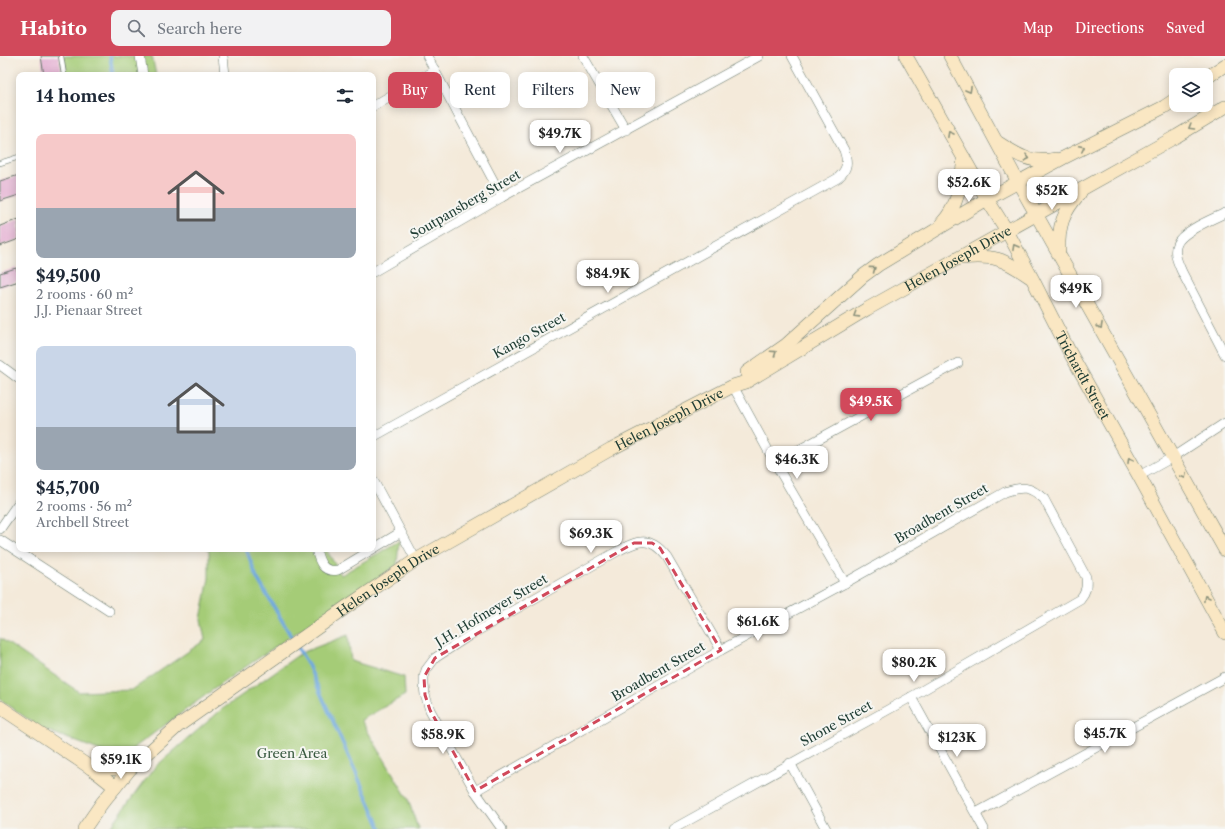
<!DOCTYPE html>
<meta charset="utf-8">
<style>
body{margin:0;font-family:"Libre Caslon Text",serif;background:#f2f2f3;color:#1f2937;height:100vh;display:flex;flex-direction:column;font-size:15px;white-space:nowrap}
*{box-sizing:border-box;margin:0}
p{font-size:13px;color:#747a83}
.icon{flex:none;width:22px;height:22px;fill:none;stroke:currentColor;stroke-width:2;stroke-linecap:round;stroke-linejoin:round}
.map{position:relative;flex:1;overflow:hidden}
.panel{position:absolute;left:16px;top:16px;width:360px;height:480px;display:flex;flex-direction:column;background:#fff;border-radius:8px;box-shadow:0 2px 10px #0003}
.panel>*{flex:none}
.guide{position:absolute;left:388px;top:16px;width:380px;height:36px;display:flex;gap:8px}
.buttons{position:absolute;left:1169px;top:12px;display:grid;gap:8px}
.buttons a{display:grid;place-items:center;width:44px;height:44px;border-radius:8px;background:#fff;box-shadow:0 2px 10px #0003;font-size:20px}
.price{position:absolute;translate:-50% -34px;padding:0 9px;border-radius:8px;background:#fff;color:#222;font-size:13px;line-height:26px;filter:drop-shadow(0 1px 2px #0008)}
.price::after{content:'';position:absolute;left:50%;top:24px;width:12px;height:9px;margin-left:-6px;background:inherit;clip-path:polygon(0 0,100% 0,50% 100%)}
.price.current{background:#d1495b;color:#fff}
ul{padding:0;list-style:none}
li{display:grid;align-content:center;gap:8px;height:212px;padding:0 20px}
li span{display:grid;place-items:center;height:124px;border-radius:8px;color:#555}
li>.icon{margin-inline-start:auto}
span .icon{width:72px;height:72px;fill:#fffc;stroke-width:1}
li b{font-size:17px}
h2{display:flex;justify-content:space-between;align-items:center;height:48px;padding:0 20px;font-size:17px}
.pill{padding:0 14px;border-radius:8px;background:#fff;box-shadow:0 2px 10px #0003;font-size:14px;line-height:36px}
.pill.current{background:#d1495b;color:#fff}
header{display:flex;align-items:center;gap:24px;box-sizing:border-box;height:56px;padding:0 20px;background:#d1495b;color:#fff}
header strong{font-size:19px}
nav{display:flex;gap:22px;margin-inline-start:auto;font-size:14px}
.search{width:280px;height:36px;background:#f2f2f3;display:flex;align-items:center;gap:10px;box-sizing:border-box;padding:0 14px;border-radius:8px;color:#747a83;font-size:15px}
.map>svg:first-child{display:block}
.green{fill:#a5cc77;stroke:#628456}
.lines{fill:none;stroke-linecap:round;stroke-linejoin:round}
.stream{stroke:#6fa9df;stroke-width:3.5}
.building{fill:#e4afd2}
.lane-casing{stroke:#6a7a6e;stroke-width:6}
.street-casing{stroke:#6a7a6e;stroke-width:10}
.secondary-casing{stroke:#6a7a6e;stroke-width:14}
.lane{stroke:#fff;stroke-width:4.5}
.street{stroke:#fff;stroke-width:9}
.secondary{stroke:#fae7c3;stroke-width:13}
.oneway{stroke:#8c927c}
.marked{fill:none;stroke:#d1495b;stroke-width:3;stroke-dasharray:8 5;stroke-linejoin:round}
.labels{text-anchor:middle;stroke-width:4;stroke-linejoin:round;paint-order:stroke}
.street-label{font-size:13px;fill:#1f3d34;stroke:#f6f6f2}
.park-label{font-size:13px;fill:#3a5a41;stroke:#f6f6f2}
</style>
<header>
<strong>Habito</strong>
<div class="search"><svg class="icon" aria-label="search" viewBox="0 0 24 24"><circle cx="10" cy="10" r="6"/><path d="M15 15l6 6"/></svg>Search here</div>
<nav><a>Map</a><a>Directions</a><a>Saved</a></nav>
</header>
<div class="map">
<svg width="1225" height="773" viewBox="0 0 1225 773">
<rect width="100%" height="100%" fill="#f6f6f2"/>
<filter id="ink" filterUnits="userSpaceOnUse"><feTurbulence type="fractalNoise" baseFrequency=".025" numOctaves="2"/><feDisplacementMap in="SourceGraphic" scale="8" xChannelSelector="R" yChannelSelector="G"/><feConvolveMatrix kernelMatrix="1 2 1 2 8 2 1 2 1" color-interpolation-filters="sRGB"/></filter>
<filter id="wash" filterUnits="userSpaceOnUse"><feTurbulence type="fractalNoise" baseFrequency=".012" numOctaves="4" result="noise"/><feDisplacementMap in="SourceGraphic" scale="16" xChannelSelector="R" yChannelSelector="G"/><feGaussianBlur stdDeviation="0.9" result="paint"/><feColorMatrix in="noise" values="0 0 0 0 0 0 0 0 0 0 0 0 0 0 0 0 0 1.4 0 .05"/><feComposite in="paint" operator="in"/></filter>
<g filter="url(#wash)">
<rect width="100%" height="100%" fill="#f4eada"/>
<!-- green -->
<g class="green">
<polygon points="63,0 152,0 156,19 65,19"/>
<polygon points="399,485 397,509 229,622 120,702 40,672 0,643 0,582 79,636 132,634 205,584 201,563 209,522 209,494 207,493 326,493 341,519"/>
<polygon points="348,579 351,605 404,621 405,639 361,664 408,743 417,770 419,773 109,773 154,712 221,654 301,597"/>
</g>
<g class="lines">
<!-- stream -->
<g class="stream">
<polyline points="110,0 113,19"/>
<polyline points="246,493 257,522 308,609 381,773"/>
</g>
</g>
<g id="blocks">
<!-- building -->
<g class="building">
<polygon points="41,0 59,0 62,19 44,19"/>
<polygon points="19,119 19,139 0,145 0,125"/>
<polygon points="19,163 19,183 0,190 0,170"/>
<polygon points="16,212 19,220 19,225 0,231 0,217"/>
</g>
</g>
</g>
<g filter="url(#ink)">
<use href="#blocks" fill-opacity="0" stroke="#6a7a6e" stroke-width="1"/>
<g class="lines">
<defs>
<g id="lane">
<polyline points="61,0 64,19"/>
<polyline points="0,107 19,101"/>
</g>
<g id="street">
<polyline points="140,0 143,19"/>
<polyline points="223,0 225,19"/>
<polyline points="427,0 502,141"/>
<polyline points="583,0 626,74"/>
<polyline points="373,50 435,14"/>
<path d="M 1225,157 C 1213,163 1182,175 1177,188 C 1173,197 1178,207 1182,216 L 1225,299"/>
<polyline points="373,216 502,141 759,0"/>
<polyline points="0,309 19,323"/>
<polyline points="733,330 775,407 845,527"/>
<path d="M 373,381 L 838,122 C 848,113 848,106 844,94 L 792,0"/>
<polyline points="775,407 958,307"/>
<polyline points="1139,420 1173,401 1225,367"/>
<polyline points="373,424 416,504"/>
<polyline points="0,473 19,446"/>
<polyline points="0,484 109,555"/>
<path d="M 316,493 C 319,506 323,517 338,514 L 401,476"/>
<polyline points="911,641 984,773"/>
<polyline points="790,707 826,773"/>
<path d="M 475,735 L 721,594 L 845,527 L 1005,436 C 1022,430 1030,430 1044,443 L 1086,521 C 1087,531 1086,536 1080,543 L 911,641 L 673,773"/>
<polyline points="976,757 1225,621"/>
<path d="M 502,773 L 475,735 L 430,654 L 425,639 L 424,629 L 424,621 L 426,614 L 435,602 L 470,579 L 616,496 C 638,484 650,479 667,501 L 721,594"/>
</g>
<g id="secondary">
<path id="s1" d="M 906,0 L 987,143 L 1007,175 L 1033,224 L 1069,295 L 1139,420 L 1225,577"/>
<polyline points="950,0 1018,126 1225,494"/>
<polyline points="1206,22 1225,9"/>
<path d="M 997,86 C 1017,99 1030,108 1055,103"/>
<path d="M 942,167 C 959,149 961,126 964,102"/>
<path d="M 1059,195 C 1058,170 1063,156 1080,137"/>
<path d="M 961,202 C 994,199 1003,202 1030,221"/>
<polyline points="747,316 786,289 863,220 878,209 987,143 1063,102 1164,51 1176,43"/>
<polyline points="0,651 91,712 115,731"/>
<polyline points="91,712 116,713 136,705"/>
<path id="s2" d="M 84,773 L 102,747 L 130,713 L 178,670 L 345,552 L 416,504 L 611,393 L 733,330 L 746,326 L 867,253 L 1177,80 L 1225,51"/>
</g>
</defs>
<!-- lane casing -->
<use href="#lane" class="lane-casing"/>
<!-- street casing -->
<use href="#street" class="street-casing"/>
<!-- secondary casing -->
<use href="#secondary" class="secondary-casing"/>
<!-- lane -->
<use href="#lane" class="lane"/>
<!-- street -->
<use href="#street" class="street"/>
<!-- secondary -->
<use href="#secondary" class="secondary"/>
</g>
<!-- one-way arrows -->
<defs><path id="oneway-chevron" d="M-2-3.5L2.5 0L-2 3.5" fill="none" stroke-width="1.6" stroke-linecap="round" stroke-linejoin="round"/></defs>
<g class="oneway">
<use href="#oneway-chevron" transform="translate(969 34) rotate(61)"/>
<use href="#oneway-chevron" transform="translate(1191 71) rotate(149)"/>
<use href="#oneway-chevron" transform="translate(950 78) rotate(-119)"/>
<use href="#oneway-chevron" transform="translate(1082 92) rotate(-27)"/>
<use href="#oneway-chevron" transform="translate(1027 102) rotate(14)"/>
<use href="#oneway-chevron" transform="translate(1015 191) rotate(-119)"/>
<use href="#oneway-chevron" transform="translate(873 213) rotate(-37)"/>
<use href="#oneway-chevron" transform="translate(856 259) rotate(148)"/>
<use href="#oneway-chevron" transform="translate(1100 270) rotate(61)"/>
<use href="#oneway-chevron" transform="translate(774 297) rotate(-34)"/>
<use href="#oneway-chevron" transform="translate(1130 404) rotate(-120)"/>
<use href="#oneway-chevron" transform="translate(1184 420) rotate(61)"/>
<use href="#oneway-chevron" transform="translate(1206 542) rotate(-119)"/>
</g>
</g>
<!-- marked area -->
<path class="marked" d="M 634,487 L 652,487 L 660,492 L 721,594 L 475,735 L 430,654 L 425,639 L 424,621 L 435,602 Z"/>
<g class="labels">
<!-- street labels -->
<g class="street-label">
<text transform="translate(465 148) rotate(-30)" y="5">Soutpansberg Street</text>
<text dy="5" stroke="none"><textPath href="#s2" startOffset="1051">Helen Joseph Drive</textPath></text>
<text transform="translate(529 279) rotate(-29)" y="5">Kango Street</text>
<text dy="5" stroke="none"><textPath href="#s1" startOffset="365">Trichardt Street</textPath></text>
<text dy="5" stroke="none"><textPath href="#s2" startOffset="720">Helen Joseph Drive</textPath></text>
<text transform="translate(941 457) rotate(-30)" y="5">Broadbent Street</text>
<text dy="5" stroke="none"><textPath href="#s2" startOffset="396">Helen Joseph Drive</textPath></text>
<text transform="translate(491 554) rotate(-31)" y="5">J.H. Hofmeyer Street</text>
<text transform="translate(658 615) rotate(-30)" y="5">Broadbent Street</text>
<text transform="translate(836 667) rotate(-29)" y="5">Shone Street</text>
</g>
<!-- park labels -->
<g class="park-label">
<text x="292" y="702">Green Area</text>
</g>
</g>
</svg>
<div class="buttons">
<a><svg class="icon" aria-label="layers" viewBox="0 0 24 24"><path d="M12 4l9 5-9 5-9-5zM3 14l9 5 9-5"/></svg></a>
</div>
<b class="price" style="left:560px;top:98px">$49.7K</b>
<b class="price" style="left:969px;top:147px">$52.6K</b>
<b class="price" style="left:1052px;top:155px">$52K</b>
<b class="price" style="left:608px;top:238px">$84.9K</b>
<b class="price" style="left:1076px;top:253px">$49K</b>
<b class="price current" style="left:871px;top:366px">$49.5K</b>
<b class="price" style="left:797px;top:424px">$46.3K</b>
<b class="price" style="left:591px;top:498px">$69.3K</b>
<b class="price" style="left:758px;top:586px">$61.6K</b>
<b class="price" style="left:914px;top:627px">$80.2K</b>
<b class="price" style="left:1105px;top:698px">$45.7K</b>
<b class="price" style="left:443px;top:699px">$58.9K</b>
<b class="price" style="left:957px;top:702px">$123K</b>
<b class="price" style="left:121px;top:724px">$59.1K</b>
<div class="guide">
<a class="pill current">Buy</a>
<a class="pill">Rent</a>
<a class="pill">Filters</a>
<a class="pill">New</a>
</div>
<section class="panel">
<h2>14 homes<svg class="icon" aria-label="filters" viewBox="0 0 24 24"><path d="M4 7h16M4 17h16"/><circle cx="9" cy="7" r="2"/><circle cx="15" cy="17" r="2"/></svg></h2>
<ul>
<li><span style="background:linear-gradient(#f6c9c9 60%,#9aa5b1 0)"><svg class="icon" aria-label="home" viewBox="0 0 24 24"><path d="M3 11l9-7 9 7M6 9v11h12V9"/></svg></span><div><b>$49,500</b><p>2 rooms · 60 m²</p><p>J.J. Pienaar Street</p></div></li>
<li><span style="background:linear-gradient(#c9d6e8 65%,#9aa5b1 0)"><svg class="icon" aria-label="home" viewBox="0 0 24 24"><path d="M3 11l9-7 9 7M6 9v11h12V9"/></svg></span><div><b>$45,700</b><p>2 rooms · 56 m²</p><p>Archbell Street</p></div></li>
</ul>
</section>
</div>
